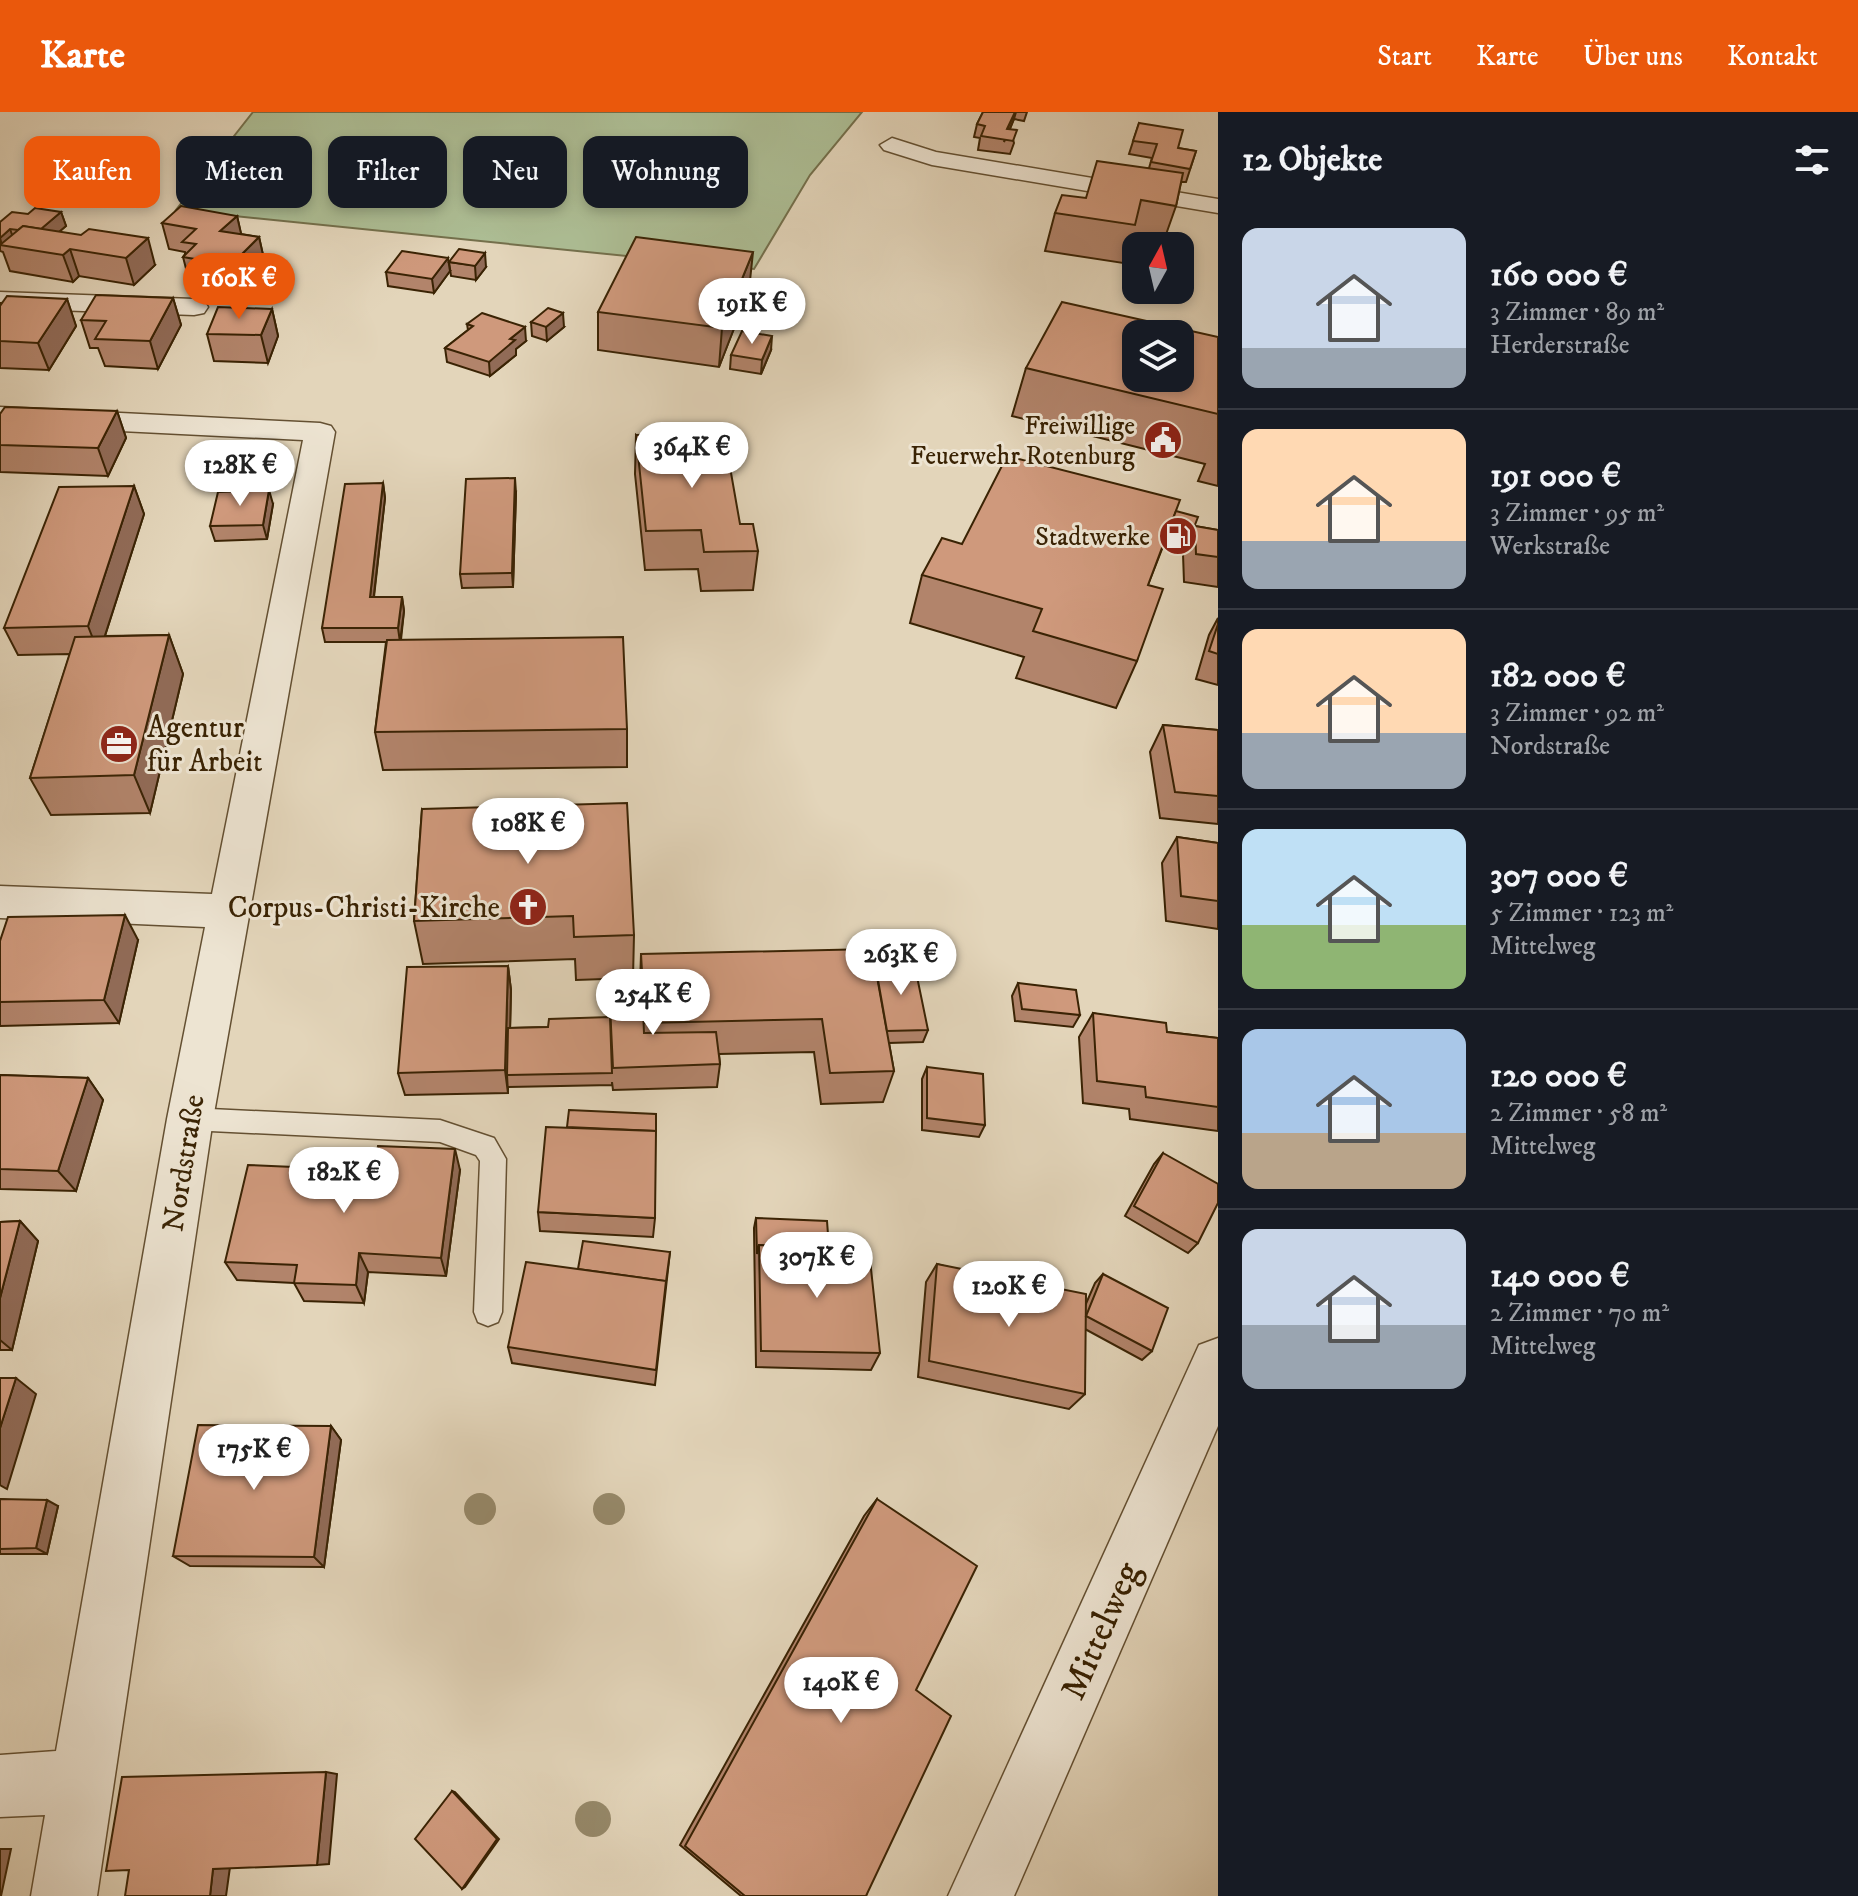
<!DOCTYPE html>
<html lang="de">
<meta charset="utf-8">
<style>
body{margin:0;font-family:"IM FELL DW Pica",serif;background:#20242c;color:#f1f3f6;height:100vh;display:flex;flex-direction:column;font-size:30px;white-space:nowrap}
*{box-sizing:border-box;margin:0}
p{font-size:26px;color:#9ea1a6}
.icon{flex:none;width:44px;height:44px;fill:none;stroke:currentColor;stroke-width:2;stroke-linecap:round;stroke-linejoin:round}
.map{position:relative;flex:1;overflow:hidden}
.details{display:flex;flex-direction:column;background:#171b24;width:640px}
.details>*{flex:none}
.guide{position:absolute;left:24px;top:24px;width:760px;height:72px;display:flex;gap:16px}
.needle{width:52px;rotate:8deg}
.fabs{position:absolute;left:1122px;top:120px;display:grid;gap:16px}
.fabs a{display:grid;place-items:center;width:72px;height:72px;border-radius:16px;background:#171b24;box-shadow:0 4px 12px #0003;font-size:40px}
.price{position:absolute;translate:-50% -68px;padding:0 18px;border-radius:28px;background:#fff;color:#222;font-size:26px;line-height:52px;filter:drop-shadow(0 2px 4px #0008)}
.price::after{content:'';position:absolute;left:50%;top:48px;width:24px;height:18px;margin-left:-12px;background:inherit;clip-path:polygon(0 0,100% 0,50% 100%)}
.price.selected{background:#ea580c;color:#fff}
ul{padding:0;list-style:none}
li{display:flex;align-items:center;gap:24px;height:200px;padding:0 24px}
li+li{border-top:2px solid #363941}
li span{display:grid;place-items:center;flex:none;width:224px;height:160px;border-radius:16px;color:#555}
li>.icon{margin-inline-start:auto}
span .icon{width:96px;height:96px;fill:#fffc;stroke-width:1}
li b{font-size:34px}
h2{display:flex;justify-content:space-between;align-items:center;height:96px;padding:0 24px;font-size:34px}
.pill{padding:0 28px;border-radius:16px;background:#171b24;box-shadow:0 4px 12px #0003;font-size:28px;line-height:72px}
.pill.selected{background:#ea580c;color:#fff}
header{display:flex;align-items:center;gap:48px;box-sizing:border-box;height:112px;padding:0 40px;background:#ea580c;color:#fff}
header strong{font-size:38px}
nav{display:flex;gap:44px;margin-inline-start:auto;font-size:28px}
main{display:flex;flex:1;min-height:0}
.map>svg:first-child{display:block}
.green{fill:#adbe95;stroke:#74704c;stroke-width:2}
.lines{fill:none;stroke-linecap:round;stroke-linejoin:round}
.service-casing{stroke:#645032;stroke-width:3}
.minor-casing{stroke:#645032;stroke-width:3}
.service{fill:#ede4d2;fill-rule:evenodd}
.minor{fill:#ede4d2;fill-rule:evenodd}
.tree{fill:#96896a}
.wall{fill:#b2846b;stroke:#3a2304;stroke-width:2}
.shaded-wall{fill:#916b57;stroke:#3a2304;stroke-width:2}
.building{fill:#cf997c;stroke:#3a2304;stroke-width:2;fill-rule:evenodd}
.labels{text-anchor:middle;stroke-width:6;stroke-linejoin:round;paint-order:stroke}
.far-poi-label{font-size:26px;fill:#3a2304;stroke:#ede4d2;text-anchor:end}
.poi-label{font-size:30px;fill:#3a2304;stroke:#ede4d2;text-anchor:start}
.street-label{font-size:30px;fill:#3a2304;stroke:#ede4d2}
.near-street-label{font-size:36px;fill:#3a2304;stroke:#ede4d2}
</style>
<header>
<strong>Karte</strong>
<nav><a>Start</a><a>Karte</a><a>Über uns</a><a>Kontakt</a></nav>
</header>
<main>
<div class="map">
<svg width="1218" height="1784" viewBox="0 0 1218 1784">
<rect width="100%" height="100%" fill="#e3d5ba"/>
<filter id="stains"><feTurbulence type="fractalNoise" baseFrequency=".0025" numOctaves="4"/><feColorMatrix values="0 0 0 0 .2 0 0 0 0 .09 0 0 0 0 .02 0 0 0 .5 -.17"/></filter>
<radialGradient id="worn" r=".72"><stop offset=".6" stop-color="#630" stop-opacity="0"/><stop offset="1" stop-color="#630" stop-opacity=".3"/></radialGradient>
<!-- green -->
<polygon class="green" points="253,0 862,0 810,63 754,157 176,98"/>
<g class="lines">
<defs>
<polygon id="service" points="190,996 440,1008 494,1026 506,1047 502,1200 498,1210 488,1214 478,1210 474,1200 480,1049 476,1043 440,1030 190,1018 181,1015 177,1007 181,999"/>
<g id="minor">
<polygon points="892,26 936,40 1218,87 1218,101 932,53 884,38 880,33"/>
<polygon points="0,180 194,187 204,189 208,195 204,201 194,203 0,196"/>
<polygon points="0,295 320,311 331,314 335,320 213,1007 97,1784 31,1784 45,1703 0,1705 0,1643 56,1639 167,1007 205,815 0,806 0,774 212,782 303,328 0,313"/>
<polygon points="1218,1226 1218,1314 1014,1784 948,1784 1199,1233"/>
</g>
</defs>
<!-- service casing -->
<use href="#service" class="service-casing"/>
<!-- minor casing -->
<use href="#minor" class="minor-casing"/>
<!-- service -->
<use href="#service" class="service"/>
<!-- minor -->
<use href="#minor" class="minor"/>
</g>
<!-- trees -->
<g class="tree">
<circle cx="480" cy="1397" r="16"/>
<circle cx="609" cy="1397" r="16"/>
<circle cx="593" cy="1707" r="18"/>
</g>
<!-- wall -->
<g class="wall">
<polygon points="983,0 1027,0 1024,9 1014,7 1010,17 1014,31 1010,42 978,38 980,26 974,25 977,12"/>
<polygon points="1139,11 1178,36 1196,39 1186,70 1181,70 1176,94 1163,131 1131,126 1123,151 1045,139 1055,101 1149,56 1152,46 1129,42"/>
<polygon points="61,100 66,114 59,120 155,153 134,173 79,164 73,170 10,159 3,140 0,139 0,110 28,102"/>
<polygon points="237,104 241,122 259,125 265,152 237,180 190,172 183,145 185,142 185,140 169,137 162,111"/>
<polygon points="449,150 486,155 476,168 451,164"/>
<polygon points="450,159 434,181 388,174 386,160"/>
<polygon points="749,178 719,255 598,238 598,200"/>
<polygon points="173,186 181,213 158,257 105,254 98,236 90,236 81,208"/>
<polygon points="67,187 76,214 49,258 0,256 0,191"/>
<polygon points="272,197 278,224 268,251 214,249 207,222"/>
<polygon points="531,210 564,215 547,229 532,224"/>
<polygon points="467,212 526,229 516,237 516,243 490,264 447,250 445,236 468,218"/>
<polygon points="1218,225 1218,374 1198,369 1205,352 1012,304 1026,256"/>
<polygon points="771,238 761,262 730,257 731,243"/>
<polygon points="117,299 126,326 108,364 0,360 0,302"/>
<polygon points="636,323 740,412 758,439 753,478 701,479 698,457 645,458 635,362"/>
<polygon points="383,371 385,386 374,485 402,485 404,499 401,528 627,617 627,655 383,658 375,620 386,530 325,530 322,516"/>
<polygon points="134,374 144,402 105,524 169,523 183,562 150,701 51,703 30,666 70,542 18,543 4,516"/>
<polygon points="516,381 513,475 462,476 460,462"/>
<polygon points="273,392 267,427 215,429 210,414"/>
<polygon points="1176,399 1191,423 1185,437 1164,432 1148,473 1137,549 1116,596 1016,566 1024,545 910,511 922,463 962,432"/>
<polygon points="1195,414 1218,418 1218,475 1184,470 1183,442"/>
<polygon points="1218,506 1218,573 1196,567 1209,523"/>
<polygon points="1163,613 1218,618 1218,712 1160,706 1150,640"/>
<polygon points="422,697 634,823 633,866 576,868 575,847 423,852 414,809"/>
<polygon points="1177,725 1218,731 1218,817 1166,809 1162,751"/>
<polygon points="138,828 119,911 0,914 0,829"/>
<polygon points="641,842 875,851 928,918 923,930 889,931 894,959 883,990 821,992 814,940 719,942 720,952 717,975 613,978 612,970 612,973 508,975 508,981 405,983 398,961 508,854 511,878 510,916 548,915 609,905 609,873 640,872"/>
<polygon points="1018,871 1080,903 1073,915 1015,909 1012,884"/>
<polygon points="1093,901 1167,920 1218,926 1218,1019 1130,1007 1129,997 1083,991 1079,925"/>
<polygon points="927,955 985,1013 979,1025 922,1018 922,967"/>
<polygon points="0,963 88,966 103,988 76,1079 0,1077"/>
<polygon points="1163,1041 1198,1131 1188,1141 1125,1104 1154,1052"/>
<polygon points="316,1056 322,1068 372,1070 460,1058 446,1164 368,1160 364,1191 304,1189 294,1171 237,1168 225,1150"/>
<polygon points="538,1100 655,1106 653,1125 540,1119"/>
<polygon points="756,1106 829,1136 880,1241 871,1258 756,1255 754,1116"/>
<polygon points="20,1109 38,1129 12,1238 0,1238 0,1110"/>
<polygon points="670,1140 655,1273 512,1251 508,1235 578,1157"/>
<polygon points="937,1152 1085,1194 1095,1171 1103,1162 1152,1239 1142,1248 1085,1217 1085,1282 1069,1297 918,1265 926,1170"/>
<polygon points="331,1314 341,1328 324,1455 190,1454 173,1444"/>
<polygon points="0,1387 58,1394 47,1442 0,1442"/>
<polygon points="877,1387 916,1578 866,1784 741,1784 680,1733 864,1404"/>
</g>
<!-- shaded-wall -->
<g class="shaded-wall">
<polygon points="1015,0 1016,0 1014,7 1004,30 1007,17"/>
<polygon points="61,100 66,114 41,135 36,121"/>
<polygon points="237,104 243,130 220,119"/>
<polygon points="10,117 15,131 2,133 0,126"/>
<polygon points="259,125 265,152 237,180 231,153"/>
<polygon points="148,126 155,153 134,173 126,146"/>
<polygon points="70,137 79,164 73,170 63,143"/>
<polygon points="753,140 749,178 719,255 722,216"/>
<polygon points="485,141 486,155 476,168 475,154"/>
<polygon points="448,146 450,159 434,181 432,167"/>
<polygon points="173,186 181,213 158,257 150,229"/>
<polygon points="67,187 76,214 49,258 38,231"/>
<polygon points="272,197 278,224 268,251 261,223"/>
<polygon points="563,201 564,215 547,229 546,215"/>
<polygon points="525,215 526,229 516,237 516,243 490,264 489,250 510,227"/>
<polygon points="772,224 771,238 761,262 762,248"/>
<polygon points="117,299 126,326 108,364 98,336"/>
<polygon points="515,366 516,381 513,475 512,461"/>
<polygon points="383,371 385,386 372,499 370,485"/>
<polygon points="134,374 144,402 99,542 88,514"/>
<polygon points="269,378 273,392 267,427 263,413"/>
<polygon points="402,485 404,499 400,530 398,516"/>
<polygon points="169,523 183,562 150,701 134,663"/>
<polygon points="125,803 138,828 119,911 104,888"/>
<polygon points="508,854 511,878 509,963 507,963 508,981 505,958"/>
<polygon points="88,966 103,988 76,1079 58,1059"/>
<polygon points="455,1037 460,1058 446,1164 441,1146"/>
<polygon points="316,1056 326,1077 312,1068"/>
<polygon points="20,1109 38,1129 12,1238 0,1228 0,1186"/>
<polygon points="359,1141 368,1160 364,1191 356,1173"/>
<polygon points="16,1266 36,1282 7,1377 0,1373 0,1316"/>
<polygon points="331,1314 341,1328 324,1455 314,1445"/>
<polygon points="47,1388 58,1394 47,1442 36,1436"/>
<polygon points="326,1660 337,1662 329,1752 317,1753"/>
<polygon points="452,1679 455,1680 499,1727 465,1775 462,1777"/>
<polygon points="0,1737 11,1737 1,1784 0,1784"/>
<polygon points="230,1755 226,1784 210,1784 213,1757"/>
</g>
<!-- building -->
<g class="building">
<polygon points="983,0 1015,0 1007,17 1017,18 1013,29 981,24 985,14 977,12"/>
<polygon points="1139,11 1183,18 1178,36 1196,39 1190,57 1151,50 1157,32 1133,29"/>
<polygon points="1097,49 1183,61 1176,94 1141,88 1135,113 1055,101 1062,83 1086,86"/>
<polygon points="181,94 237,104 220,119 259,125 231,153 183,145 196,132 182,130 196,117 162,111"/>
<polygon points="35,96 61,100 41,117 23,114 18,118 10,117 0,126 0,110 12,100 28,102"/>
<polygon points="23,114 81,123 89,117 148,126 126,146 70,137 63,143 0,133"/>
<polygon points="636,125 753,140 722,216 598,200"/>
<polygon points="459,137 485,141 475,154 449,150"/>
<polygon points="402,139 448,146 432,167 386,160"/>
<polygon points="96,183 173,186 150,229 95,227 106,209 81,208"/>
<polygon points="7,184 67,187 38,231 0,229 0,194"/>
<path d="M 1062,190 L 1218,225 L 1218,302 L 1026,256 ZM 1136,222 L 1180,222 L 1180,266 L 1136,266 Z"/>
<polygon points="218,195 272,197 261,223 207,222"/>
<polygon points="548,196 563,201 546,215 531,210"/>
<polygon points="482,201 525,215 510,227 515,228 489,250 445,236 473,214 467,212"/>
<polygon points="742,219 772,224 762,248 731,243"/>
<polygon points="5,295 117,299 98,336 0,333 0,302"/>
<polygon points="724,321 740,412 753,412 758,439 704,440 701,418 646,419 636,323"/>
<polygon points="1007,344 1180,388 1148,473 1163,477 1137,549 1033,519 1042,497 922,463 942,426 962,432"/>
<polygon points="515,366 512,461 460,462 466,367"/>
<polygon points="383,371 370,485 402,485 398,516 322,516 345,372"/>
<polygon points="134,374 88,514 4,516 59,375"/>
<polygon points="269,378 263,413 210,414 218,380"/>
<polygon points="1176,399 1198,405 1191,423 1169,417"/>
<polygon points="1195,414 1218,418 1218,445 1196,442"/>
<polygon points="1218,512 1218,542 1209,539"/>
<polygon points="169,523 134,663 30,666 75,525"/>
<polygon points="623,525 627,617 375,620 387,528"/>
<polygon points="1163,613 1218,618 1218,684 1175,680"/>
<polygon points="627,691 634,823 574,825 573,804 414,809 422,697"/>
<polygon points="1177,725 1218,731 1218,789 1181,784"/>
<polygon points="125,803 104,888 0,890 0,829 8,805"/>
<polygon points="872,837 894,959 830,961 822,907 645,911 641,842"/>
<polygon points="914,850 928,918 887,919 875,851"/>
<polygon points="508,854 505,958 398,961 407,855"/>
<polygon points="1018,871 1076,878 1080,903 1022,897"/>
<polygon points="642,872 644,921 716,920 720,952 613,956 609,873"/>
<polygon points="1093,901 1166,911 1167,920 1218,926 1218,995 1146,985 1145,975 1097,969"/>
<polygon points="610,905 612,961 507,963 508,916 548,915 549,907"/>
<polygon points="927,955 983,962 985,1013 927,1006"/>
<polygon points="0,963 88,966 58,1059 0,1057"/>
<polygon points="569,998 656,1002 656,1019 567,1015"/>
<polygon points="546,1015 656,1019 655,1106 538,1100"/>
<polygon points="378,1034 455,1037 441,1146 359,1141 356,1173 294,1171 297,1153 225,1150 248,1053 316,1056 312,1068 372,1070"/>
<polygon points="1163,1041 1218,1072 1218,1091 1198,1131 1134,1094"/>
<polygon points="756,1106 827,1109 829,1136 759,1133 757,1142"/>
<polygon points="20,1109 0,1186 0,1110"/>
<polygon points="583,1129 670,1140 665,1177 666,1169 578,1157"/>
<polygon points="759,1133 869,1138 880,1241 761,1239"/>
<polygon points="526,1150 666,1169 656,1258 508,1235"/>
<polygon points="937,1152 1086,1182 1085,1282 929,1249"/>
<polygon points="1103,1162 1168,1196 1152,1239 1086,1204"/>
<polygon points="0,1266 16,1266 0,1316"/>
<polygon points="198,1313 331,1314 314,1445 173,1444"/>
<polygon points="0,1387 47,1388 36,1436 0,1437"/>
<polygon points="877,1387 977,1454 916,1578 951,1604 866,1784 745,1784 685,1734"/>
<polygon points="326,1660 317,1753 213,1757 210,1784 125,1784 129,1758 106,1759 122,1665"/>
<polygon points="452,1679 497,1727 462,1777 415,1727"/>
</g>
<!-- icons -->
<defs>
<symbol id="civic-disc" viewBox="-11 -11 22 22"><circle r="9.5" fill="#8f2418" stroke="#ede4d2"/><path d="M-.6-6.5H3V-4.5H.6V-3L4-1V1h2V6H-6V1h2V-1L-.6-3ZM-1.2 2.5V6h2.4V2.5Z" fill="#fff"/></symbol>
<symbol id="fuel-disc" viewBox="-11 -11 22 22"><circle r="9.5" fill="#8f2418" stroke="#ede4d2"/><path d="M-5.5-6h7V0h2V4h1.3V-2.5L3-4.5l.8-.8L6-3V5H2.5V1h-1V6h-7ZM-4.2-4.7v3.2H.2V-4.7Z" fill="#fff"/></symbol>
<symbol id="office-disc" viewBox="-11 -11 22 22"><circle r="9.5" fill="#8f2418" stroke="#ede4d2"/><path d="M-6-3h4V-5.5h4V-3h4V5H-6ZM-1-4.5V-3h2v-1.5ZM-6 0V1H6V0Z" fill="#fff"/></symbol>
<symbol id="church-disc" viewBox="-11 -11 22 22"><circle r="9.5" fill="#8f2418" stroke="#ede4d2"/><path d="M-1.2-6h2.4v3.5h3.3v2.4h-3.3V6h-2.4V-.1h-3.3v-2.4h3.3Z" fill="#fff"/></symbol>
</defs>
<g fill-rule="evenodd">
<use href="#civic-disc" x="1141" y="306" width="44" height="44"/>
<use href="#fuel-disc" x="1156" y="402" width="44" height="44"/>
<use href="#office-disc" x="97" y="610" width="44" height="44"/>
<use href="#church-disc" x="506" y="773" width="44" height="44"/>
</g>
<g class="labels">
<!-- far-poi labels -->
<g class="far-poi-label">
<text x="1135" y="322">Freiwillige<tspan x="1135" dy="30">Feuerwehr Rotenburg</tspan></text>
<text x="1150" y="433">Stadtwerke</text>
</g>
<!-- poi labels -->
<g class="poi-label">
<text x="147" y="625">Agentur<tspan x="147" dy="34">für Arbeit</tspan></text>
<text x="500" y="805" text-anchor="end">Corpus-Christi-Kirche</text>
</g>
<!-- street labels -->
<g class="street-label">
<text transform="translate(183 1051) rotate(-81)" y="10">Nordstraße</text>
</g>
<!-- near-street labels -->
<g class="near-street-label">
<text transform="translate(1099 1518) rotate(-66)" y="13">Mittelweg</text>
</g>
</g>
<rect width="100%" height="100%" filter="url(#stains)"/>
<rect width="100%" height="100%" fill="url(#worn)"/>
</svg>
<div class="fabs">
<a><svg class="needle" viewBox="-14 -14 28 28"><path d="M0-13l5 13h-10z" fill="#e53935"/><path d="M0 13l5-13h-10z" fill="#9ea1a6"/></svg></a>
<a><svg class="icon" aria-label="layers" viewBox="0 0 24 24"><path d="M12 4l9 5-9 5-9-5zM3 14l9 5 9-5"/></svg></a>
</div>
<b class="price selected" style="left:239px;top:209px">160K €</b>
<b class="price" style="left:752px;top:234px">191K €</b>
<b class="price" style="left:692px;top:378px">364K €</b>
<b class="price" style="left:240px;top:396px">128K €</b>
<b class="price" style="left:528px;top:754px">108K €</b>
<b class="price" style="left:901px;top:885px">263K €</b>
<b class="price" style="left:653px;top:925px">254K €</b>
<b class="price" style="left:344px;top:1103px">182K €</b>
<b class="price" style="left:817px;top:1188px">307K €</b>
<b class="price" style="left:1009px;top:1217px">120K €</b>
<b class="price" style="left:254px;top:1380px">175K €</b>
<b class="price" style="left:841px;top:1613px">140K €</b>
<div class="guide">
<a class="pill selected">Kaufen</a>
<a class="pill">Mieten</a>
<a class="pill">Filter</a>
<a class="pill">Neu</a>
<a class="pill">Wohnung</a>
</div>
</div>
<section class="details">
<h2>12 Objekte<svg class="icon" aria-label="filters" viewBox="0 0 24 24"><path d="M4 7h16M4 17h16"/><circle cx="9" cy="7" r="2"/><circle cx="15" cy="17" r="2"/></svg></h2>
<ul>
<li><span style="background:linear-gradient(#c9d6e8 75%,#9aa5b1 0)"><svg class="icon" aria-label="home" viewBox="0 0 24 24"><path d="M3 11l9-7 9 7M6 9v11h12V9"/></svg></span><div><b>160 000 €</b><p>3 Zimmer · 89 m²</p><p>Herderstraße</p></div></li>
<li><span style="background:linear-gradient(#ffd9b3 70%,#9aa5b1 0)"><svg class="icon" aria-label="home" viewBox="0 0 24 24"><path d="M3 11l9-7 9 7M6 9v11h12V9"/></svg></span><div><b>191 000 €</b><p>3 Zimmer · 95 m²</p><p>Werkstraße</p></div></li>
<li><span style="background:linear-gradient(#ffd9b3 65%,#9aa5b1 0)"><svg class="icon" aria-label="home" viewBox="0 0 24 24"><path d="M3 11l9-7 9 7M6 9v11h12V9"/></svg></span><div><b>182 000 €</b><p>3 Zimmer · 92 m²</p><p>Nordstraße</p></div></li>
<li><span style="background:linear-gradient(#bfe0f5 60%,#8fb573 0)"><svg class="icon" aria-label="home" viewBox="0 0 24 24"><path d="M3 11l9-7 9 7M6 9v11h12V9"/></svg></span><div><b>307 000 €</b><p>5 Zimmer · 123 m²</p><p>Mittelweg</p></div></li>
<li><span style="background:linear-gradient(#a9c7e8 65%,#b9a48a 0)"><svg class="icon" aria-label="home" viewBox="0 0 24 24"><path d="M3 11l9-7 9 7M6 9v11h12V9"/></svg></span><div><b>120 000 €</b><p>2 Zimmer · 58 m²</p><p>Mittelweg</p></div></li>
<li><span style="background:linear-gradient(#c9d6e8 60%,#9aa5b1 0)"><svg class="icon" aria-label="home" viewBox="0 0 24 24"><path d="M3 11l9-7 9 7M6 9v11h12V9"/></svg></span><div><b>140 000 €</b><p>2 Zimmer · 70 m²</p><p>Mittelweg</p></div></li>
</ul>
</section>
</main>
